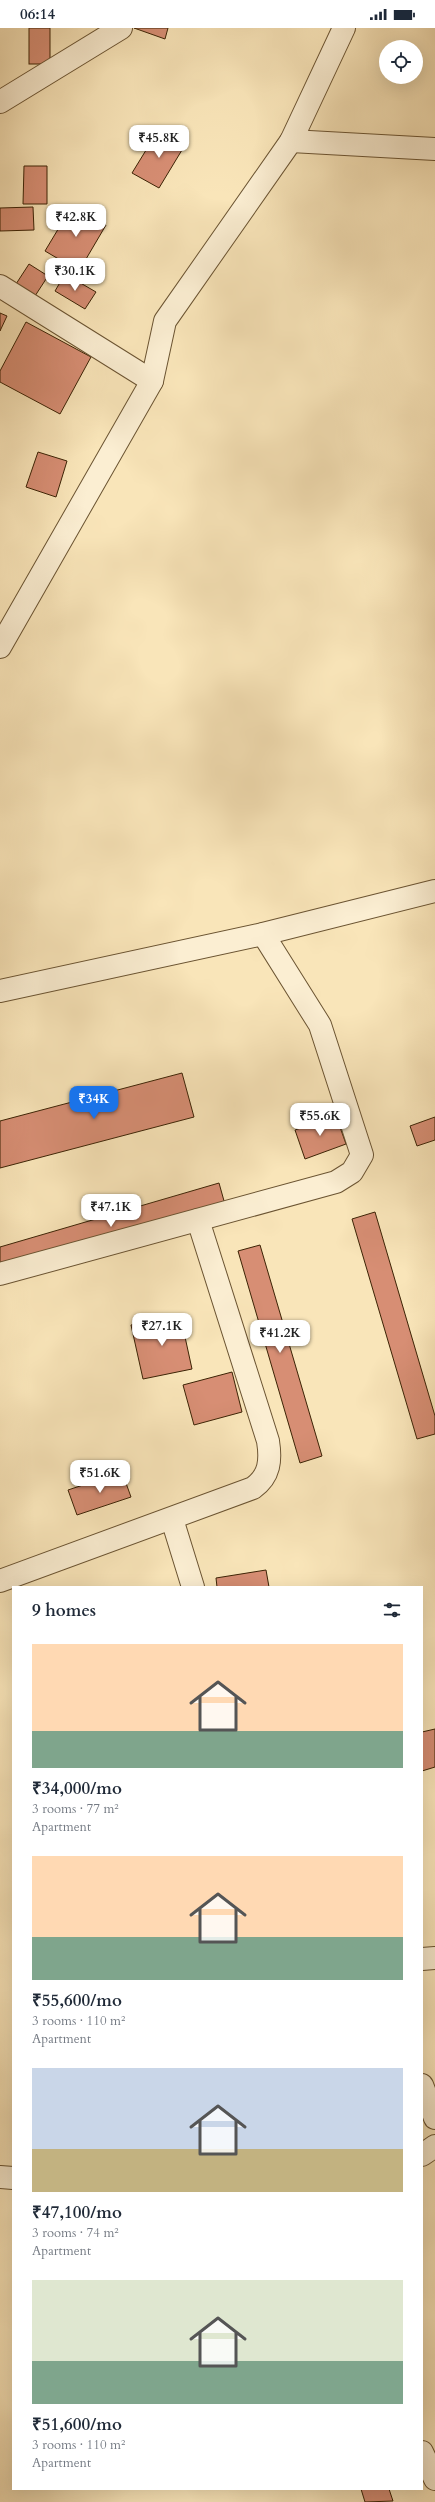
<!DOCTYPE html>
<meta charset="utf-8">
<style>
body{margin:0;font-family:Cardo,serif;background:#f2f2f3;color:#1f2937;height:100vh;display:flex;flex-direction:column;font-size:15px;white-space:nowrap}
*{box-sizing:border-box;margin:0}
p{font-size:13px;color:#747a83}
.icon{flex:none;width:22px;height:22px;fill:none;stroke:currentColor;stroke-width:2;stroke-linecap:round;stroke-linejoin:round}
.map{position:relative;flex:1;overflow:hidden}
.panel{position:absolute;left:12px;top:1558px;width:411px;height:904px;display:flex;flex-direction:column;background:#fff;border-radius:0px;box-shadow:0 4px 16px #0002}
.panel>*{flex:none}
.buttons{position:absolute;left:379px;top:12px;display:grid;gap:8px}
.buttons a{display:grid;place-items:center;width:44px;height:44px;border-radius:50%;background:#fff;box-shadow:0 4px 16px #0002;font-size:20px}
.price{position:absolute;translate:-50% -34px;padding:0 9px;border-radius:8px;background:#fff;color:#222;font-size:13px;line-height:26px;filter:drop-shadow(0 1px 2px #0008)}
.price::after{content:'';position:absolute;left:50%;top:24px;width:12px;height:9px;margin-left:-6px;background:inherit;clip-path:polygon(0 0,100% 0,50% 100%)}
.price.active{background:#1a73e8;color:#fff}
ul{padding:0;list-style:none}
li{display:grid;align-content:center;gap:8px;height:212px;padding:0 20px}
li span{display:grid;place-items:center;height:124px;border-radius:0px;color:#555}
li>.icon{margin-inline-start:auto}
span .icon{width:72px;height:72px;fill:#fffc;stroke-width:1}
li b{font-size:17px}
h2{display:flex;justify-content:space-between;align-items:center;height:48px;padding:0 20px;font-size:17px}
.status{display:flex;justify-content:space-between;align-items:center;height:28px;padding:0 20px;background:#fff;direction:ltr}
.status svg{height:11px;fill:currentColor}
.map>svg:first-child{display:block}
.building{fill:#d78e74;stroke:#3c2305}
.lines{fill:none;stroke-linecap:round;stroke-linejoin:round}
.street-casing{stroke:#6b5432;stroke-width:24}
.street{stroke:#fbeed2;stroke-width:22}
</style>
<div class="status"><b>06:14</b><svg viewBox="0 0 49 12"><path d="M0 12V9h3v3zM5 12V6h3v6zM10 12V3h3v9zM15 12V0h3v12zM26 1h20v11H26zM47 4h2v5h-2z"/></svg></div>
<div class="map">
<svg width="435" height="2474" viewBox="0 0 435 2474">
<rect width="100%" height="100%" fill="#f9e5b9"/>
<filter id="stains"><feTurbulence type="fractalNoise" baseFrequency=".005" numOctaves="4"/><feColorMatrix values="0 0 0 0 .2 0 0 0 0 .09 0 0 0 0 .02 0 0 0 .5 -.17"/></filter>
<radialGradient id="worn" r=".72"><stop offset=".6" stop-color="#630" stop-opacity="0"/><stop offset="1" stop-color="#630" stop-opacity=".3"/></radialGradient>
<!-- building -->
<g class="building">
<rect x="29" y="0" width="21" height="36"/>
<polygon points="134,0 168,0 165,11"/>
<polygon points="159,101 185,117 159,160 132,145"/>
<polygon points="24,138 47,138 47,176 23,176"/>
<polygon points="72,178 106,197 79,243 45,223"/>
<polygon points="33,179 34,202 0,203 0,180"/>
<polygon points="29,236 48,248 35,268 16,256"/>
<polygon points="65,246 96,264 85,281 55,263"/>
<polygon points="0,285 7,288 0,303"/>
<polygon points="26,294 91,329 60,386 0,354 0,343"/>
<polygon points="38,424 67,433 56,469 26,459"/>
<polygon points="182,1045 194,1089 0,1140 0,1093"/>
<polygon points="336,1088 346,1116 305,1131 295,1102"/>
<polygon points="435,1089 435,1112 417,1118 410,1098"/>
<polygon points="219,1155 226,1180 0,1246 0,1219"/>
<polygon points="375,1184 435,1388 435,1406 417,1411 352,1191"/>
<polygon points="260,1217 322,1428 300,1435 238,1223"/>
<polygon points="180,1286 192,1341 143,1351 131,1297"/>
<polygon points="232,1344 242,1384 194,1397 183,1357"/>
<polygon points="122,1444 131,1469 77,1487 68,1462"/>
<polygon points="266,1542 269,1559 217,1559 216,1550"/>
<polygon points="435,1701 435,1739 422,1743 422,1704"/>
<polygon points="361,2461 389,2461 393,2473 365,2474"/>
</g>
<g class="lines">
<defs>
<g id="street">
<polyline points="0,74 121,0"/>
<polyline points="291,113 435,121"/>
<polyline points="0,258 152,353"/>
<polyline points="0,619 152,353 165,293 291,113 344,0"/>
<polyline points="0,963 263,906 435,863"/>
<polyline points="0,1246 336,1154 352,1144 362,1127 320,997 263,906"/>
<polyline points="172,1491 193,1559"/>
<path d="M 0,1553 L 253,1460 C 270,1448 271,1432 268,1413 L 198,1192"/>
<polyline points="422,1931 435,1930"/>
<polyline points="422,2057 435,2090"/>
<polyline points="422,2127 435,2118"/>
<polyline points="0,2149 13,2150"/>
<polyline points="422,2424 435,2451"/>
</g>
</defs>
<!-- street casing -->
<use href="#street" class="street-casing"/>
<!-- street -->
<use href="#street" class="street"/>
</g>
<rect width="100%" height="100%" filter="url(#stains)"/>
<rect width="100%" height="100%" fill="url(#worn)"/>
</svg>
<div class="buttons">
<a><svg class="icon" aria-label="locate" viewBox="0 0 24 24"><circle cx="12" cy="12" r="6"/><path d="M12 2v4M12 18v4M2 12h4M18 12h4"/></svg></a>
</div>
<b class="price" style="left:159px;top:131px">₹45.8K</b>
<b class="price" style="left:76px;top:210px">₹42.8K</b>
<b class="price" style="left:75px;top:264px">₹30.1K</b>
<b class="price active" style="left:94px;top:1092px">₹34K</b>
<b class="price" style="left:320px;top:1109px">₹55.6K</b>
<b class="price" style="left:111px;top:1200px">₹47.1K</b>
<b class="price" style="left:162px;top:1319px">₹27.1K</b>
<b class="price" style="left:280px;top:1326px">₹41.2K</b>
<b class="price" style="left:100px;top:1466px">₹51.6K</b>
<section class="panel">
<h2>9 homes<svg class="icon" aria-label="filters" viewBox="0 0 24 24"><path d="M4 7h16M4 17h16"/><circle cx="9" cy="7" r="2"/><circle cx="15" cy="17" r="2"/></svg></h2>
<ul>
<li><span style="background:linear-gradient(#ffd9b3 70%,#7fa58c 0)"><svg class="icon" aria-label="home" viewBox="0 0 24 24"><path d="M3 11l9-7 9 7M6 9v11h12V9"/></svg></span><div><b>₹34,000/mo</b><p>3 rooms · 77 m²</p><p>Apartment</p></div></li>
<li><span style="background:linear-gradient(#ffd9b3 65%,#7fa58c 0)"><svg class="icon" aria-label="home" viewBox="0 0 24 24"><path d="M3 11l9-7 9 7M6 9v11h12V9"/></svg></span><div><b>₹55,600/mo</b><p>3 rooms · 110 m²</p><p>Apartment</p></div></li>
<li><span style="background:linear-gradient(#c9d6e8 65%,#c2b280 0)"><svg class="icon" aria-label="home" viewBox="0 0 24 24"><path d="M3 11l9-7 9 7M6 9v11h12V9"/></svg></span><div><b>₹47,100/mo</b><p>3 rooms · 74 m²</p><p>Apartment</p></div></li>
<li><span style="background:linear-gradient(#dfe7d0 65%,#7fa58c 0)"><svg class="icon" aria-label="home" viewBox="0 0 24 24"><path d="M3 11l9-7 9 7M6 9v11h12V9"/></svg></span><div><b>₹51,600/mo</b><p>3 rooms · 110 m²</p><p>Apartment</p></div></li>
</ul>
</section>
</div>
